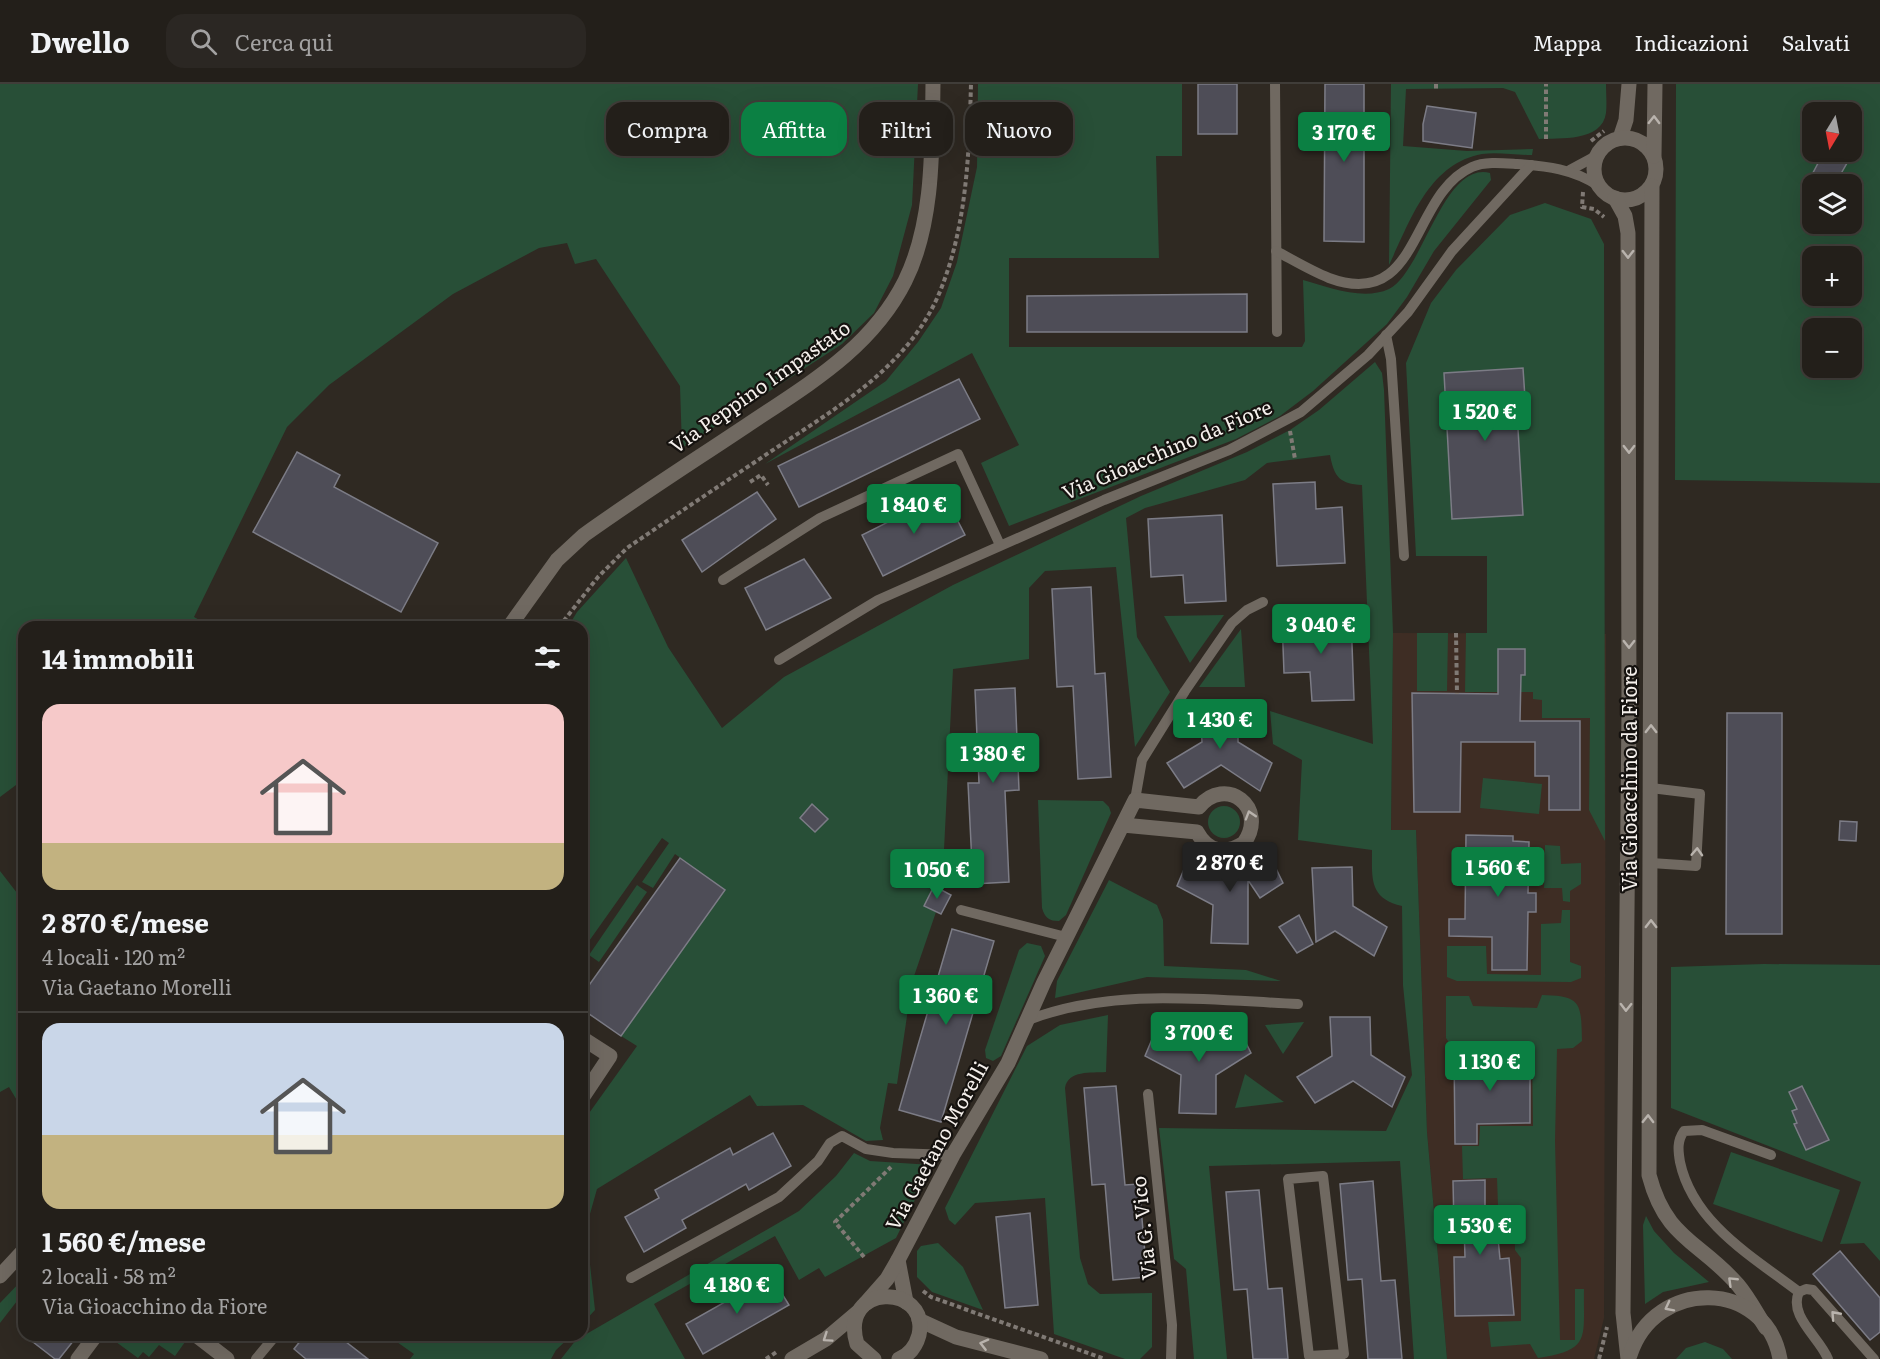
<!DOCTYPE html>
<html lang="it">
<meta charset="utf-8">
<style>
body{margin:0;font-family:Literata,serif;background:#2b2723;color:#f1f3f6;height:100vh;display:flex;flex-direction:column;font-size:22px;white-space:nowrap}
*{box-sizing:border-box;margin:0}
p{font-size:20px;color:#a3a2a2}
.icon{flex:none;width:33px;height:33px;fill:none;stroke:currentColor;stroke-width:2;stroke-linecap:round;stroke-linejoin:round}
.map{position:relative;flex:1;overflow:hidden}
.drawer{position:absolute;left:18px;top:537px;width:570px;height:720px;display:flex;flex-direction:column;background:#231f1a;border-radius:18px;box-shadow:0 6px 24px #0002,0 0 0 2px #403d39}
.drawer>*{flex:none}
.guide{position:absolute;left:606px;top:18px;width:570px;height:54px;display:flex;gap:12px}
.needle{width:39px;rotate:190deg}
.buttons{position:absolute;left:1802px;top:18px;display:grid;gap:12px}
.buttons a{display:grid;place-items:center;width:60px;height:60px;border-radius:12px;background:#231f1a;box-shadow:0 6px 24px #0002,0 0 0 2px #403d39;font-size:30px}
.price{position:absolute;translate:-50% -51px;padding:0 14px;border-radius:6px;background:#0b8043;color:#fff;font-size:20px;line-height:39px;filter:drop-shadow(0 2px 3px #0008)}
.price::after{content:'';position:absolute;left:50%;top:36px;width:18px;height:14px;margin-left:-9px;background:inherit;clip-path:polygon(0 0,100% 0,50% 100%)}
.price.active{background:#222;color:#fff}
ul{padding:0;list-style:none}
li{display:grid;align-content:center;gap:12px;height:318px;padding:0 24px}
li+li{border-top:2px solid #403d39}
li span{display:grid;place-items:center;height:186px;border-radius:18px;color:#555}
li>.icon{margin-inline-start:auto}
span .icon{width:108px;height:108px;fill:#fffc;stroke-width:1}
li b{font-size:26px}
h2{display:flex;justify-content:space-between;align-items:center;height:72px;padding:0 24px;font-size:26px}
.chip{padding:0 21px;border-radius:18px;background:#231f1a;box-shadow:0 6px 24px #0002,0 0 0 2px #403d39;font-size:21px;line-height:54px}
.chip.active{background:#0b8043;color:#fff}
header{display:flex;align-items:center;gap:36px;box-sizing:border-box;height:84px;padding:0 30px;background:#231f1a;border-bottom:2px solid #403d39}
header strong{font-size:28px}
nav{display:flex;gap:33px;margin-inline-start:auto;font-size:21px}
.search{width:420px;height:54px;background:#2b2723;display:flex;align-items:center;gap:15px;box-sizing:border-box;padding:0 21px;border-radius:18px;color:#a3a2a2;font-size:22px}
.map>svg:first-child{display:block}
.education{fill:#3e2d24}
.green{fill:#284f37;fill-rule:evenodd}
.building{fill:#4e4d57;stroke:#7c7c86;stroke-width:1.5}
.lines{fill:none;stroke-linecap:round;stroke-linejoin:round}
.path{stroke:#807a75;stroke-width:4;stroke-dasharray:4.5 3;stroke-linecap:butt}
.lane{stroke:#706961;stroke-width:10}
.street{stroke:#706961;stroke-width:15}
.secondary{stroke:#706961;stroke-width:15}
.oneway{stroke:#b9b3ad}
.labels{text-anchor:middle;stroke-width:4.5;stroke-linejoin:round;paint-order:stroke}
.street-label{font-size:20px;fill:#f5f0ec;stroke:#15120f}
</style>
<header>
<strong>Dwello</strong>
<div class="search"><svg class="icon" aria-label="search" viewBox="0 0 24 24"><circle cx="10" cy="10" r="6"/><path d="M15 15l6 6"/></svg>Cerca qui</div>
<nav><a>Mappa</a><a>Indicazioni</a><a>Salvati</a></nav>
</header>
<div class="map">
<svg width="1880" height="1275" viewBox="0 0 1880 1275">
<rect width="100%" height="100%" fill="#2f2922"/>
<!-- education -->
<polygon class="education" points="1393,549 1606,550 1604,1234 1594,1275 1447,1275 1427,1048 1416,747 1391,746"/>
<!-- green -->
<g class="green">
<polygon points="0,0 918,0 912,121 893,192 874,229 842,260 682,364 680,302 596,175 575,180 567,159 539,164 453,210 329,301 287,343 194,533 212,543 24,543 24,695 0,713"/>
<path d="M 978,0 L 1182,0 L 1182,72 L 1156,72 L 1159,174 L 1009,174 L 1009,263 L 1302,263 L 1305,257 L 1303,196 C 1328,203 1363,217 1389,205 C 1423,188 1443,77 1490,89 L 1491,96 L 1434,167 L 1407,213 L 1387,240 L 1313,307 L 1280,332 L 1236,355 L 1009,442 L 981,379 L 1019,361 L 972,269 L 765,380 L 886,297 L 918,258 L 941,224 L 957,178 L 977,83 Z"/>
<path d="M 1391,0 L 1606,0 C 1606,9 1607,20 1606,29 C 1602,58 1559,54 1539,55 L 1515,8 L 1503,4 L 1406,5 L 1403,62 L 1467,67 L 1533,65 L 1532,71 C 1516,71 1498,68 1482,70 C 1428,80 1410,138 1389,181 Z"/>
<path d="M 1676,0 L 1880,0 L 1880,399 L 1675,396 ZM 1812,28 L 1851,28 L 1851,68 L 1812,68 ZM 1812,100 L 1851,100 L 1851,140 L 1812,140 ZM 1812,172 L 1851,172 L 1851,212 L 1812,212 ZM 1812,244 L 1851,244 L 1851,284 L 1812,284 Z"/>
<polygon points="1545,119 1591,135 1604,160 1605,757 1589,726 1590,634 1542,634 1542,616 1533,615 1533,608 1465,608 1466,549 1487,549 1487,472 1416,472 1406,279 1431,219 1456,186 1510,131"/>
<path d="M 1375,278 L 1382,289 L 1384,306 L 1393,549 L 1391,746 L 1416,746 L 1427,1048 L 1447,1275 L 1414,1275 L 1400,1077 L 1209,1082 L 1227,1275 L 1194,1275 L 1186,1185 L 1174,1175 L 1159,1044 L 1386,1047 L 1412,991 L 1403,901 L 1402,822 C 1369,814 1372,795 1372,766 L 1298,756 L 1302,676 L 1273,660 L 1270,627 L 1373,660 L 1362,401 C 1340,400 1334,393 1330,371 L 1267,379 L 1245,396 L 1145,424 L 1126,434 L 1137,553 L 1170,608 L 1135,663 L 1116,483 L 1045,487 L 1029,504 L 1029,575 L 953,585 L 942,806 L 934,803 L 925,822 L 936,828 L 912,898 L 897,1000 L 888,999 L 880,1044 L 883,1056 L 866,1057 L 803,1021 L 757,1022 L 750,1011 L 597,1105 L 586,1144 L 595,1226 L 582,1240 L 582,1039 L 637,962 L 621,952 L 725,806 L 675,770 L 653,804 L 642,798 L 669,759 L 662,754 L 582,867 L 582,543 L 568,543 L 577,528 L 626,474 L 668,563 L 722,644 L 784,593 L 953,501 L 1141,412 L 1247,368 L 1290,346 L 1319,326 Z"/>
<polygon points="1224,531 1190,579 1164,532"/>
<polygon points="1241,545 1245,603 1199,603"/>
<polygon points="1417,549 1448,549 1447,607 1417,607"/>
<polygon points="1483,694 1542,700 1539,730 1480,724"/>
<path d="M 1038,716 L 1103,717 L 1109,723 L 1111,729 L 1066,831 L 1059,837 C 1049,837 1045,834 1042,824 Z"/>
<circle cx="1224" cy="738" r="16"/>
<polygon points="1545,761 1560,762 1561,780 1581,779 1581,800 1570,807 1570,818 1563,817 1562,804 1544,804"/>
<polygon points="0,787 24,818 24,1028 9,1003 0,1008"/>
<polygon points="1109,796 1157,821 1163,836 1164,882 1246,886 1281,897 1147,893 1055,914 1057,897"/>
<polygon points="637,801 647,808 599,878 589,871"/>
<polygon points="1562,826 1570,826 1570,878 1581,882 1581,894 1571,898 1457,897 1447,893 1447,862 1486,862 1487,890 1541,891 1541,840 1561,839"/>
<polygon points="1027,859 1041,862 1045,872 1001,972 993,977 986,974 985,966 1019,866"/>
<polygon points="1764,880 1880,881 1880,1177 1864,1159 1840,1160 1861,1098 1671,1024 1671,883"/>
<path d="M 1542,911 C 1582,912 1581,919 1582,957 L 1573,964 L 1557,965 L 1555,1057 L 1560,1256 L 1575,1256 L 1575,1205 L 1584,1205 C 1583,1254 1592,1266 1538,1274 L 1530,1260 L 1491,1263 L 1488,1238 L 1521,1237 L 1521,1174 L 1515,1166 L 1514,1122 L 1498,1122 L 1497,1094 L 1463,1095 L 1462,1062 L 1479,1062 L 1480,1042 L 1533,1042 L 1532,967 L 1454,966 L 1446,954 L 1446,912 L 1469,912 L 1473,922 L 1537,924 Z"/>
<path d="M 1108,931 L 1106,988 C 1091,989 1068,986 1065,1004 L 1080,1174 L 1088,1200 L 1100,1210 L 1152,1209 L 1152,1263 L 1140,1275 L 1125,1275 L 1054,1250 L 1045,1114 L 975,1119 L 955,1141 L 949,1136 L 945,1124 L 1027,962 L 1060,941 Z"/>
<polygon points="1304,938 1283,970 1265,941"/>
<polygon points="1245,990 1284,1018 1235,1024"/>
<polygon points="1731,1068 1840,1106 1822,1158 1713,1120"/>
<polygon points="854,1069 870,1077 932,1081 896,1154 825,1193 819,1184 799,1196 775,1152 654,1220 685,1275 561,1275 576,1256 799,1127 836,1092"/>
<polygon points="1646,1132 1654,1147 1674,1169 1709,1198 1663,1208 1645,1220 1643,1141"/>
<polygon points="938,1159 963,1183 983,1226 932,1208 917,1193 917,1167 921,1162"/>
<polygon points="24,1194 24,1208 0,1239 0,1219"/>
<polygon points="116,1251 174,1251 185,1258 175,1272 159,1261 149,1273 143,1268 138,1274 112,1255"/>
<polygon points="387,1251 572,1251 556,1266 551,1275 410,1275 414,1270"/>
<polygon points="1705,1258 1723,1265 1732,1275 1676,1275 1686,1264"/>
</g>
<!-- building -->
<g class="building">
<rect x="1198" y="0" width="39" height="50"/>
<polygon points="1325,0 1364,0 1364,158 1324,157"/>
<polygon points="1427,22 1476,29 1472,64 1423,57 1423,40"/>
<polygon points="1824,68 1842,68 1851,72 1835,100 1807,100"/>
<polygon points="1247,210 1247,248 1027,248 1027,212"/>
<polygon points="1523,284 1527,344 1518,345 1523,431 1452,435 1444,289"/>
<polygon points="959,295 980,335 799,423 778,382"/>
<polygon points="297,368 340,391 334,403 438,459 401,528 253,448"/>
<polygon points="1315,398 1316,425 1342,423 1345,479 1277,482 1273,400"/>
<polygon points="757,408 776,435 702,488 682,456"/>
<polygon points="944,410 965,451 883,492 862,451"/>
<polygon points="1222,431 1226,517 1185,519 1183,491 1151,493 1148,435"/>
<polygon points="804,475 831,514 766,546 745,504"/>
<polygon points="1091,503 1095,590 1105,589 1111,693 1078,695 1073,602 1057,603 1052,505"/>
<polygon points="1351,532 1354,616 1312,617 1310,588 1284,589 1282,535"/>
<polygon points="1498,565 1525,565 1525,591 1521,591 1520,637 1580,637 1580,726 1549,726 1549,692 1535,692 1535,658 1461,658 1460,728 1414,728 1412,609 1498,610"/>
<polygon points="1015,604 1019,706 1005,707 1009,798 973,800 968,699 979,699 975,606"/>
<polygon points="1200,620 1238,620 1238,658 1272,679 1260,707 1221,681 1184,704 1167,679 1202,658"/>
<polygon points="1727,629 1782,629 1782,850 1726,850"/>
<polygon points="812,720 828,735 815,748 800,734"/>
<polygon points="1840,737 1857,738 1856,757 1839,756"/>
<polygon points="1466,751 1513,752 1513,757 1529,758 1528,809 1536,809 1536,828 1528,828 1527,886 1492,886 1492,853 1449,852 1449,835 1465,835"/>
<polygon points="1266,764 1283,799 1260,814 1248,796 1248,860 1211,859 1213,821 1177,802 1190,771 1227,791"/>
<polygon points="680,774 725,806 621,952 582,925 582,911"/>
<polygon points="1352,783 1353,822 1387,843 1374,872 1335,847 1316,858 1312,784"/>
<polygon points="934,802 951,811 941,830 924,822"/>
<polygon points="1299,831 1313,860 1297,869 1279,843"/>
<polygon points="952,845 994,857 941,1038 899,1026"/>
<polygon points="1330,933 1370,933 1371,971 1405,993 1392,1023 1353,997 1315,1019 1297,993 1332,972"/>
<polygon points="1234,935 1251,969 1216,991 1216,1030 1179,1029 1181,991 1145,972 1158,941 1196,961"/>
<polygon points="1454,969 1530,969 1530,1039 1477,1040 1477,1060 1455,1060"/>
<polygon points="1116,1002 1125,1101 1139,1100 1147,1193 1113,1196 1105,1100 1092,1101 1084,1004"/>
<polygon points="1802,1002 1829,1056 1806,1066 1794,1040 1797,1039 1792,1027 1797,1025 1789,1008"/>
<polygon points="773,1049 791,1082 749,1106 746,1100 682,1136 686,1144 644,1168 625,1133 659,1114 655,1106 730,1064 733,1071"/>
<polygon points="1485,1096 1485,1122 1495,1122 1500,1175 1509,1174 1514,1231 1455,1232 1454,1173 1465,1173 1464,1142 1454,1143 1453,1097"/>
<polygon points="1373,1097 1381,1197 1395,1196 1402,1275 1368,1275 1362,1195 1348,1196 1340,1100"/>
<polygon points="1259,1106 1268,1205 1282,1204 1288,1275 1253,1275 1247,1205 1234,1206 1226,1108"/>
<polygon points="1030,1129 1038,1221 1005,1224 996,1133"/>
<polygon points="1840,1167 1880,1214 1880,1248 1870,1256 1813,1190"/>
<polygon points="771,1192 789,1221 703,1270 686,1240"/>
<polygon points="24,1251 78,1251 59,1275 55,1275"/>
<polygon points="305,1251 337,1251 368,1275 306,1275 294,1265"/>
</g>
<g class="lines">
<!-- path -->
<g class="path">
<polyline points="1436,0 1436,5"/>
<polyline points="1546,55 1546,0"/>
<polyline points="1591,57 1604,47"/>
<polyline points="1583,108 1582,123 1594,125 1604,133"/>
<polyline points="1290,347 1295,375"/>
<polyline points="750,398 761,391 768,401"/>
<path d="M 559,543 L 598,493 L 627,464 C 674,432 722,400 770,368 C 836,324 910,283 941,205 C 967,139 969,70 971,0"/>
<polyline points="1456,549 1457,610"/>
<polyline points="864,1173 835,1138 891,1083"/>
<polyline points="923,1207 931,1213 1105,1275"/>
<polyline points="766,1275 778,1267"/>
<polyline points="1599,1275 1607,1243"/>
</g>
<!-- lane -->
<g class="lane">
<polyline points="1275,0 1277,248"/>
<polyline points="1570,86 1596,72"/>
<path d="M 1276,167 C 1293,176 1311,187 1329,194 C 1421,228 1410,110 1472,83 C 1485,77 1503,79 1517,80 C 1547,82 1573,85 1599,102"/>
<polyline points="1386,251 1391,275 1404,472"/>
<polyline points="723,496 820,434 958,370 1000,461"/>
<polyline points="779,576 878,516 1104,416 1229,366 1301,328 1368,271 1408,228 1452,167 1531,81"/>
<polyline points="1651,704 1700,710 1696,782 1651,779"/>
<polyline points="1135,716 1142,676 1185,607 1232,539 1247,526 1263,518"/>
<polyline points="961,826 1066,853"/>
<path d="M 1028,936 C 1114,903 1208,916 1298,920"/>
<polyline points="1148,1010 1172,1241 1171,1275"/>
<path d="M 1771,1071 L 1702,1046 L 1684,1047 C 1677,1057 1678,1066 1680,1078 C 1693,1139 1753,1173 1799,1208"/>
<polygon points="1323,1092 1344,1270 1309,1272 1288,1095"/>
<polyline points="631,1194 779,1113 818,1077 830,1059 842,1052 866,1065 893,1069 953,1071"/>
<polyline points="256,1275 276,1251"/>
<path d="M 1828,1275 C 1820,1254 1788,1232 1799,1208 L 1806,1205 L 1813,1206 L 1874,1275"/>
</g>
<!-- street -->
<g class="street">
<path d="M 509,543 L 557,476 L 584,451 C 637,413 692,378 746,342 C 807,301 871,265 905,197 C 934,139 932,63 933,0"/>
<polyline points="582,954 610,972 582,1014"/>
<polyline points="898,1176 906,1218"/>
<polyline points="0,1192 24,1166"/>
<path d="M 865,1220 L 887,1195 L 898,1176 L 953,1071 L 1008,979 L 1044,898 L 1135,716 L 1199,723 C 1225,691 1269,723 1244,759 C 1225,771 1208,768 1197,748 L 1123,741"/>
<polyline points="196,1251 227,1275"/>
<polyline points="78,1275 96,1251"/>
</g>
<!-- secondary -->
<g class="secondary">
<polyline points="1620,54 1626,36 1629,0"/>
<circle cx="1625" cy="85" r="31"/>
<polyline points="1654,72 1655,0"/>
<path d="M 1652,102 L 1649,1091 C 1666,1156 1700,1157 1738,1201 C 1749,1214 1757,1230 1766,1244"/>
<polyline points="1615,114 1625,132 1628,149 1629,626 1623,1229 1628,1275"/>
<polyline points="919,1236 956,1253 1041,1275"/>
<path d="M 1630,1271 C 1655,1193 1766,1195 1780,1275"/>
<polyline points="792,1275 826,1255 858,1228"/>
<path d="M 874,1275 L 857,1260 C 838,1198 930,1199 919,1251 C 916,1262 909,1271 899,1275"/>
</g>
</g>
<!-- one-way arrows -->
<defs><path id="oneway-chevron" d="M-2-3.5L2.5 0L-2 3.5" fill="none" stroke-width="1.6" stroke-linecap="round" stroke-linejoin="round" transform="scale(1.5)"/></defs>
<g class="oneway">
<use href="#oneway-chevron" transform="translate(1654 36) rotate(-89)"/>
<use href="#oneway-chevron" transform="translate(1628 170) rotate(90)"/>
<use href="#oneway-chevron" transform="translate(1629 365) rotate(90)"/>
<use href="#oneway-chevron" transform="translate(1629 560) rotate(90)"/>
<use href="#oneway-chevron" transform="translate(1651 645) rotate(-90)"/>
<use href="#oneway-chevron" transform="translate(1250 731) rotate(-107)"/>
<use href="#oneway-chevron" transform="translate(1697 768) rotate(-87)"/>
<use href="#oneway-chevron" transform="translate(1651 840) rotate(-90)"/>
<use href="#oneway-chevron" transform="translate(1626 923) rotate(91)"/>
<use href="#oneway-chevron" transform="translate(1648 1035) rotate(-89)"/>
<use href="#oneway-chevron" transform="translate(1732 1197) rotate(-136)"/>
<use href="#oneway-chevron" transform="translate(1669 1223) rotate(153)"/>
<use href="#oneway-chevron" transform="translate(1835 1231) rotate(-132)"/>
<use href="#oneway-chevron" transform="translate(827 1254) rotate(146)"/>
<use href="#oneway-chevron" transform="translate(984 1260) rotate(-166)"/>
</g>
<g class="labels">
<!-- street labels -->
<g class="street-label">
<text transform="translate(760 303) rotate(-35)" y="7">Via Peppino Impastato</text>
<text transform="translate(1167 366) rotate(-23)" y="7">Via Gioacchino da Fiore</text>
<text transform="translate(1630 695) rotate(-90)" y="7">Via Gioacchino da Fiore</text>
<text transform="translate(937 1062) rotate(-61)" y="7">Via Gaetano Morelli</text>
<text transform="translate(1144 1144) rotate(-96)" y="7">Via G. Vico</text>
</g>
</g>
</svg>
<div class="buttons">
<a><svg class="needle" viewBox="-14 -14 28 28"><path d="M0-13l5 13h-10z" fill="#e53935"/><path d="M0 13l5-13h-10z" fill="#a3a2a2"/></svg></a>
<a><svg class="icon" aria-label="layers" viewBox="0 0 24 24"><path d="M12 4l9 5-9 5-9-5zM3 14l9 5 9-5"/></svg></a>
<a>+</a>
<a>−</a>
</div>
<b class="price" style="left:1344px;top:79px">3 170 €</b>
<b class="price" style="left:1485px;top:358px">1 520 €</b>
<b class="price" style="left:914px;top:451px">1 840 €</b>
<b class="price" style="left:1321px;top:571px">3 040 €</b>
<b class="price" style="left:1220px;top:666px">1 430 €</b>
<b class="price" style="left:993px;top:700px">1 380 €</b>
<b class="price active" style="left:1230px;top:809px">2 870 €</b>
<b class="price" style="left:1498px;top:814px">1 560 €</b>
<b class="price" style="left:937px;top:816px">1 050 €</b>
<b class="price" style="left:946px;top:942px">1 360 €</b>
<b class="price" style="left:1199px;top:979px">3 700 €</b>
<b class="price" style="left:1490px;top:1008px">1 130 €</b>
<b class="price" style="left:1480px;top:1172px">1 530 €</b>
<b class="price" style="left:737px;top:1231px">4 180 €</b>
<div class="guide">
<a class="chip">Compra</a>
<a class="chip active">Affitta</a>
<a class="chip">Filtri</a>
<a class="chip">Nuovo</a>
</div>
<section class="drawer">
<h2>14 immobili<svg class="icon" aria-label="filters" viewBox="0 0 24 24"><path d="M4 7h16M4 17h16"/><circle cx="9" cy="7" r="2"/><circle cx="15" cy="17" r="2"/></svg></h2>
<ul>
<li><span style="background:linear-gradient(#f6c9c9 75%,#c2b280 0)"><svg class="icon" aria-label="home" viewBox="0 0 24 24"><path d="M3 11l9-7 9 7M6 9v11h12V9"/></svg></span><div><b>2 870 €/mese</b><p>4 locali · 120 m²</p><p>Via Gaetano Morelli</p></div></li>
<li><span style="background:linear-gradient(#c9d6e8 60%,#c2b280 0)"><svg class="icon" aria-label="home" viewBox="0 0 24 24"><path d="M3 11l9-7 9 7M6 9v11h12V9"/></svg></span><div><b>1 560 €/mese</b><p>2 locali · 58 m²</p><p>Via Gioacchino da Fiore</p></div></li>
</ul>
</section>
</div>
